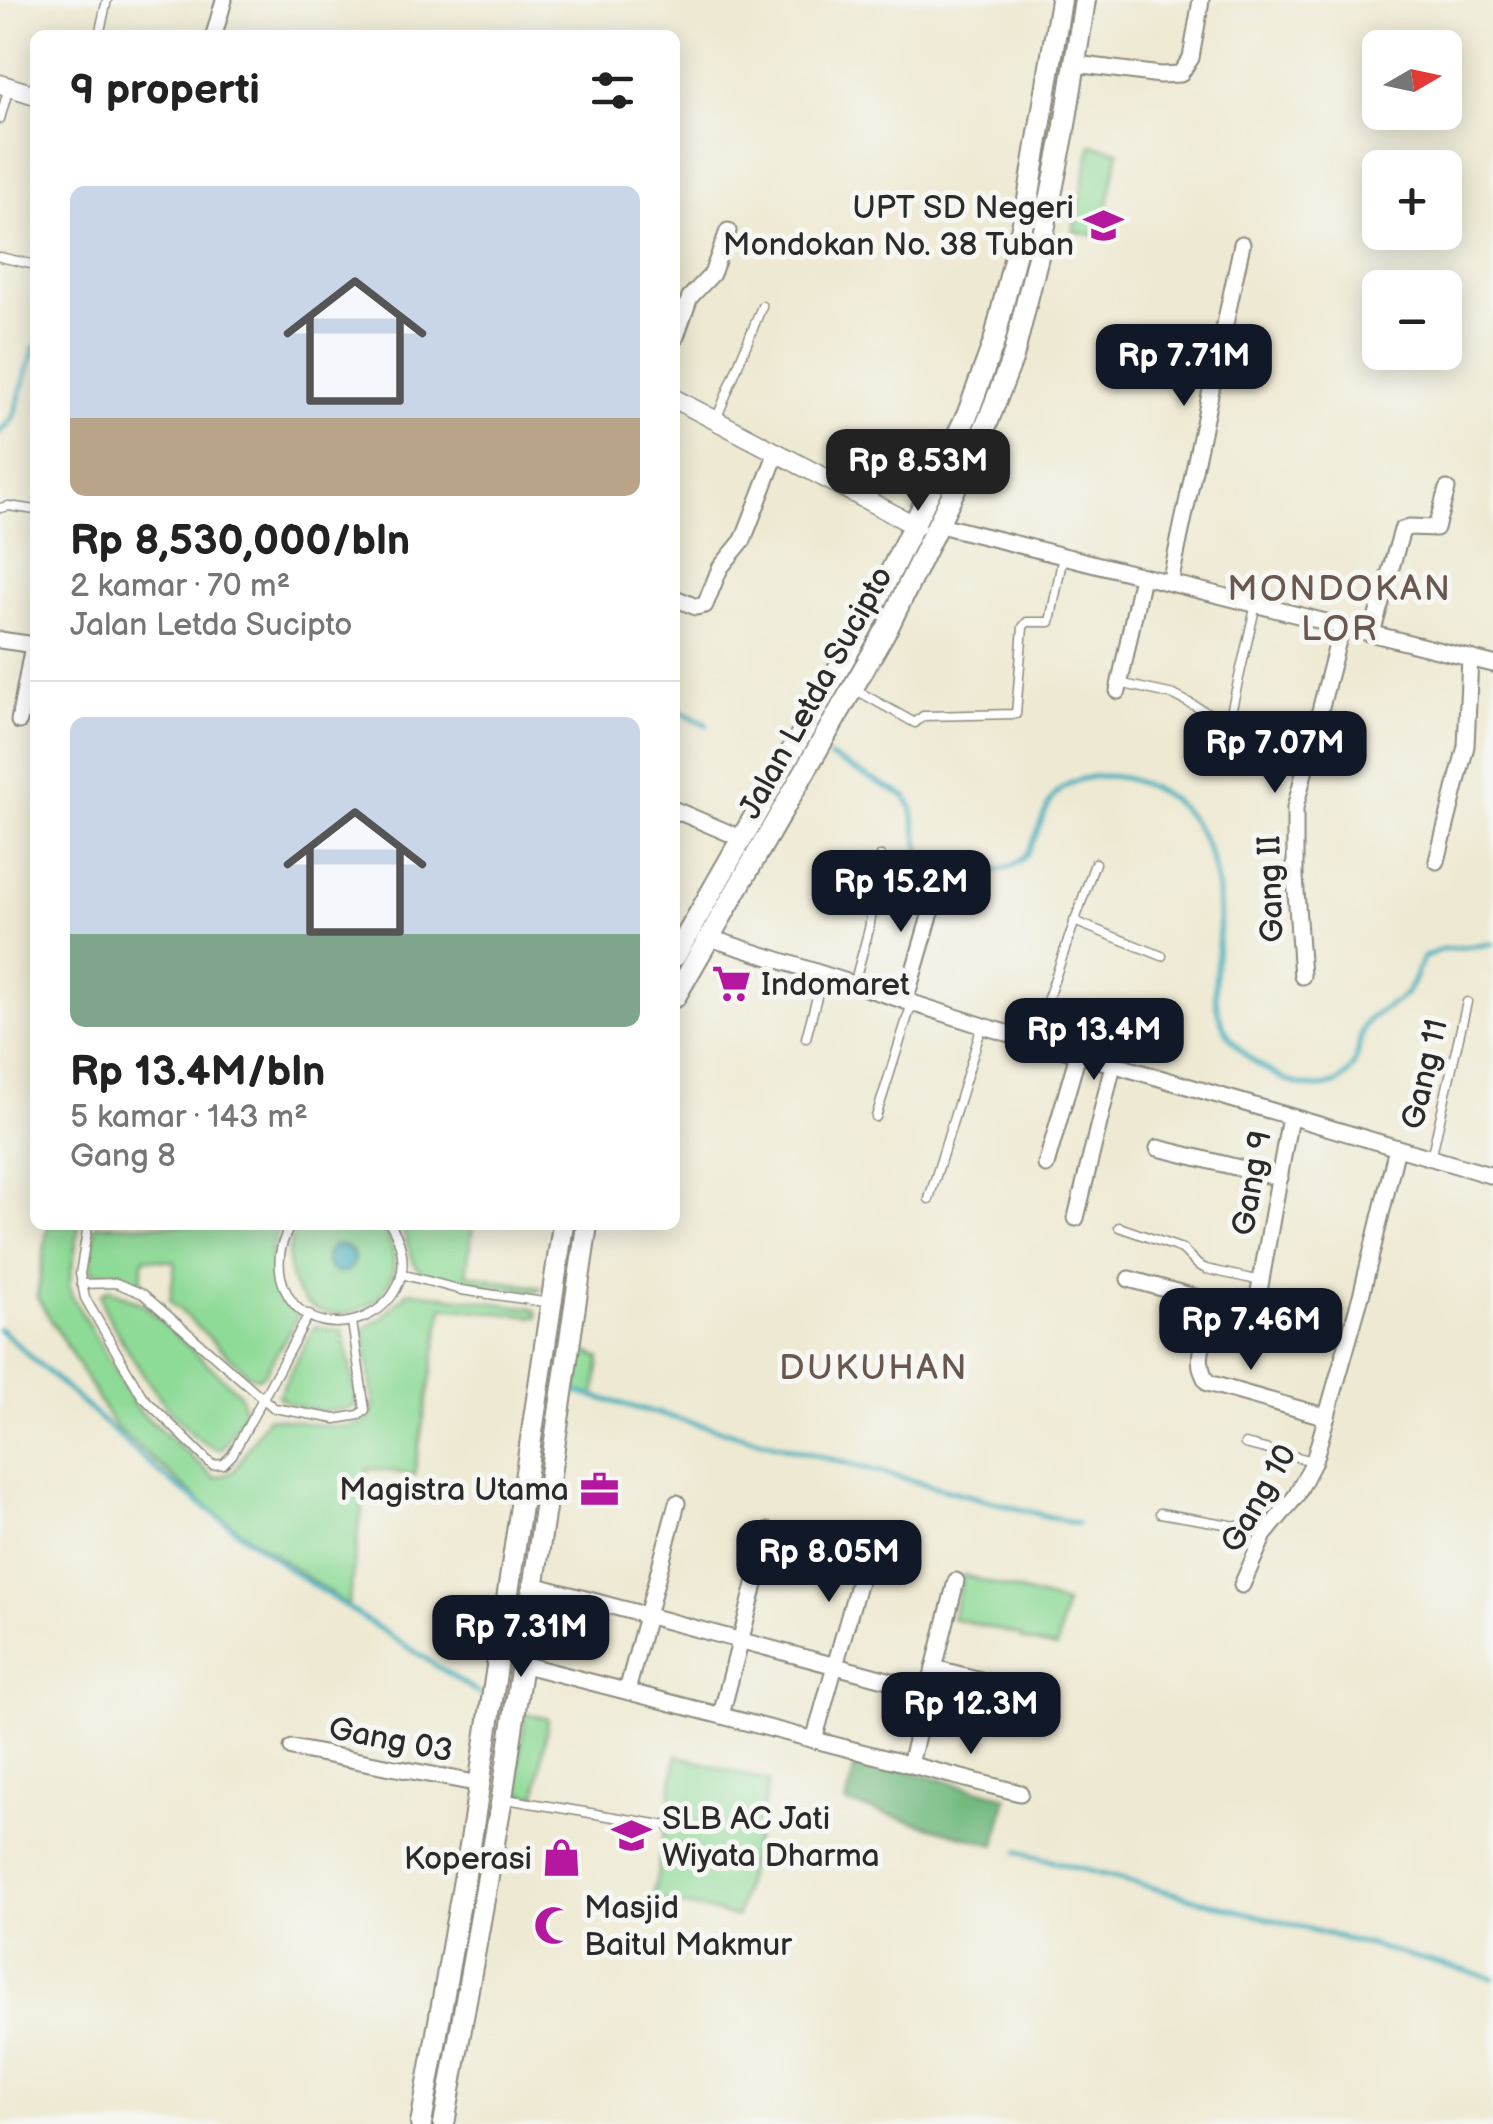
<!DOCTYPE html>
<html lang="id">
<meta charset="utf-8">
<style>
body{margin:0;font-family:"Balsamiq Sans",sans-serif;background:#f6f6f6;color:#222;height:100vh;display:flex;flex-direction:column;font-size:38px;white-space:nowrap}
*{box-sizing:border-box;margin:0}
p{font-size:32px;color:#767676}
.icon{flex:none;width:55px;height:55px;fill:none;stroke:currentColor;stroke-width:2;stroke-linecap:round;stroke-linejoin:round}
.map{position:relative;flex:1;overflow:hidden}
.side{position:absolute;left:30px;top:30px;width:650px;height:1200px;display:flex;flex-direction:column;background:#fff;border-radius:15px;box-shadow:0 5px 25px #0003}
.side>*{flex:none}
.needle{width:65px;rotate:81deg}
.controls{position:absolute;left:1362px;top:30px;display:grid;gap:20px}
.controls a{display:grid;place-items:center;width:100px;height:100px;border-radius:15px;background:#fff;box-shadow:0 5px 25px #0003;font-size:50px}
.price{position:absolute;translate:-50% -85px;padding:0 22px;border-radius:20px;background:#111827;color:#fff;font-size:32px;line-height:65px;filter:drop-shadow(0 2px 5px #0008)}
.price::after{content:'';position:absolute;left:50%;top:60px;width:30px;height:22px;margin-left:-15px;background:inherit;clip-path:polygon(0 0,100% 0,50% 100%)}
.price.active{background:#222;color:#fff}
ul{padding:0;list-style:none}
li{display:grid;align-content:center;gap:20px;height:530px;padding:0 40px}
li+li{border-top:2px solid #e0e0e0}
li span{display:grid;place-items:center;height:310px;border-radius:15px;color:#555}
li>.icon{margin-inline-start:auto}
span .icon{width:180px;height:180px;fill:#fffc;stroke-width:1}
li b{font-size:42px}
h2{display:flex;justify-content:space-between;align-items:center;height:120px;padding:0 40px;font-size:42px}
.map>svg:first-child{display:block}
.green{fill:#8eda97;stroke:#5c8261;stroke-width:2.5}
.forest{fill:#72ba80;stroke:#4e7256;stroke-width:2.5}
.water{fill:#3fadbc;stroke:#356c74;stroke-width:2.5}
.lines{fill:none;stroke-linecap:round;stroke-linejoin:round}
.stream{stroke:#3fadbc;stroke-width:5}
.service-casing{stroke:#8c8a7e;stroke-width:11}
.minor-casing{stroke:#8c8a7e;stroke-width:19}
.tertiary-casing{stroke:#8c8a7e;stroke-width:21}
.secondary-casing{stroke:#8c8a7e;stroke-width:24}
.service{stroke:#fff;stroke-width:8}
.minor{stroke:#fff;stroke-width:15}
.tertiary{stroke:#fff;stroke-width:18}
.secondary{stroke:#fff;stroke-width:20}
.labels{text-anchor:middle;stroke-width:10;stroke-linejoin:round;paint-order:stroke}
.poi-label{font-size:32px;fill:#2b2b2b;stroke:#f6f6f2;text-anchor:end}
.street-label{font-size:32px;fill:#2b2b2b;stroke:#f6f6f2}
.neighbourhood-label{font-size:35px;letter-spacing:2.5px;fill:#6a574f;stroke:#f6f6f2}
</style>
<div class="map">
<svg width="1493" height="2124" viewBox="0 0 1493 2124">
<rect width="100%" height="100%" fill="#f6f6f2"/>
<filter id="ink" filterUnits="userSpaceOnUse"><feTurbulence type="fractalNoise" baseFrequency=".01" numOctaves="2"/><feDisplacementMap in="SourceGraphic" scale="20" xChannelSelector="R" yChannelSelector="G"/><feConvolveMatrix kernelMatrix="1 2 1 2 8 2 1 2 1" color-interpolation-filters="sRGB"/></filter>
<filter id="wash" filterUnits="userSpaceOnUse"><feTurbulence type="fractalNoise" baseFrequency=".0048" numOctaves="4" result="noise"/><feDisplacementMap in="SourceGraphic" scale="40" xChannelSelector="R" yChannelSelector="G"/><feGaussianBlur stdDeviation="2.25" result="paint"/><feColorMatrix in="noise" values="0 0 0 0 0 0 0 0 0 0 0 0 0 0 0 0 0 1.4 0 .05"/><feComposite in="paint" operator="in"/></filter>
<g filter="url(#wash)">
<rect width="100%" height="100%" fill="#eee9d2"/>
<!-- green -->
<g class="green">
<polygon points="1091,145 1119,151 1101,237 1073,231"/>
<path d="M 48,1225 L 79,1225 L 69,1286 L 72,1296 L 137,1409 L 215,1478 L 233,1472 L 267,1418 C 300,1416 337,1438 369,1419 L 374,1406 L 363,1329 L 382,1318 L 409,1291 L 531,1308 L 537,1311 L 538,1317 L 443,1307 L 414,1475 L 368,1468 L 348,1606 L 210,1509 L 115,1427 L 37,1297 Z"/>
<path d="M 96,1225 L 280,1225 C 264,1259 270,1292 298,1316 L 265,1373 L 258,1378 L 249,1375 L 170,1301 L 175,1262 L 144,1258 L 140,1283 L 115,1274 L 92,1272 L 90,1261 Z"/>
<path d="M 301,1225 L 381,1225 C 433,1300 312,1352 291,1277 C 285,1258 289,1240 301,1225 Z"/>
<polygon points="401,1225 473,1225 466,1274 542,1288 537,1292 456,1280 420,1271 414,1263"/>
<path d="M 109,1289 L 144,1305 L 240,1394 L 245,1412 L 222,1449 C 184,1449 119,1339 103,1306 L 101,1294 Z"/>
<path d="M 315,1326 L 343,1331 L 357,1399 L 354,1407 C 331,1413 296,1412 278,1396 Z"/>
<polygon points="582,1350 600,1358 595,1397 576,1392"/>
<polygon points="963,1575 1065,1604 1057,1648 1021,1640 1022,1636 952,1618"/>
<polygon points="526,1713 548,1719 536,1796 514,1792"/>
<polygon points="677,1755 769,1782 737,1917 653,1899"/>
</g>
<!-- forest -->
<polygon class="forest" points="857,1758 1007,1797 995,1845 846,1803"/>
<!-- water -->
<circle class="water" cx="340" cy="1259" r="14"/>
<g class="lines">
<!-- stream -->
<g class="stream">
<polyline points="0,432 13,418 35,346"/>
<polyline points="675,709 707,725"/>
<path d="M 830,757 L 906,797 L 912,808 L 920,851 C 934,864 951,868 969,870 C 987,873 1012,872 1025,856 C 1037,840 1040,818 1051,801 C 1069,772 1112,772 1140,783 C 1204,805 1222,870 1219,931 C 1218,956 1212,982 1217,1007 C 1223,1036 1242,1055 1267,1070 C 1296,1088 1341,1101 1356,1059 C 1360,1047 1359,1033 1366,1023 C 1375,1011 1392,1006 1403,996 C 1415,985 1416,970 1424,957 L 1443,949 L 1493,944"/>
<polyline points="0,1329 162,1475 294,1573 480,1694"/>
<polyline points="576,1392 1077,1524"/>
<polyline points="1018,1852 1493,1978"/>
</g>
</g>
</g>
<g filter="url(#ink)">
<g class="lines">
<defs>
<g id="service">
<polyline points="99,35 107,0"/>
<polyline points="0,119 9,87"/>
<polyline points="0,257 35,265"/>
<polyline points="716,420 762,306"/>
<polyline points="0,508 9,506 35,510"/>
<polyline points="1119,683 1174,695 1241,730 1310,743"/>
<polyline points="854,689 915,723 923,716 1016,714 1023,627 1027,622 1050,622 1063,556"/>
<polyline points="1228,725 1256,604"/>
<polyline points="1074,921 1162,956"/>
<polyline points="854,984 869,929 881,856"/>
<polyline points="806,1038 823,974"/>
<polyline points="1033,1041 1095,863"/>
<polyline points="876,1117 912,1003"/>
<polyline points="1431,1158 1467,1002"/>
<polyline points="929,1199 982,1026"/>
<polyline points="88,1225 80,1274 85,1298 142,1396 212,1465 223,1464 232,1455 309,1314"/>
<path d="M 291,1225 C 281,1241 277,1258 281,1277 C 303,1366 443,1313 391,1225"/>
<polyline points="1119,1227 1182,1249 1198,1265 1206,1269 1261,1281"/>
<polyline points="401,1274 461,1290 551,1303"/>
<polyline points="81,1284 116,1283 143,1294 274,1408 336,1419 359,1415 365,1410 352,1322"/>
<polyline points="1245,1444 1313,1461"/>
<polyline points="1160,1513 1266,1531"/>
<polyline points="506,1799 674,1827"/>
</g>
<g id="minor">
<polyline points="214,35 224,0"/>
<polyline points="1076,64 1160,75 1180,74 1191,58 1201,0"/>
<polyline points="675,339 690,297 712,274 728,231"/>
<polyline points="940,525 1493,664"/>
<polyline points="1170,583 1242,244"/>
<polyline points="675,598 696,607 705,605 720,568 743,540 777,452"/>
<polyline points="1372,633 1402,530 1409,527 1436,528 1447,489"/>
<polyline points="0,640 35,645"/>
<polyline points="1118,691 1142,576"/>
<polyline points="19,721 33,645"/>
<polyline points="675,810 743,839"/>
<polyline points="1437,861 1466,746 1470,658"/>
<polyline points="710,938 993,1029 1493,1176"/>
<polyline points="1302,976 1295,877 1295,808 1342,625"/>
<polyline points="905,1001 940,882"/>
<polyline points="1158,1148 1280,1178"/>
<polyline points="1046,1165 1078,1054"/>
<polyline points="1076,1218 1113,1065"/>
<polyline points="1129,1279 1242,1310 1252,1310 1258,1297 1290,1117"/>
<path d="M 1225,1305 C 1209,1329 1189,1356 1208,1383 L 1327,1417"/>
<polyline points="533,1585 929,1691"/>
<polyline points="1242,1585 1264,1535 1296,1496 1314,1461 1362,1292 1397,1148"/>
<polyline points="521,1664 1020,1793"/>
<polyline points="934,1668 1042,1696"/>
<polyline points="627,1691 677,1503"/>
<polyline points="721,1715 769,1531"/>
<polyline points="814,1740 866,1556"/>
<polyline points="292,1748 480,1784"/>
<polyline points="910,1764 956,1581"/>
</g>
<g id="tertiary">
<polyline points="0,84 35,95"/>
<polyline points="675,399 916,526"/>
</g>
<g id="secondary">
<polyline points="675,956 873,608 968,413 994,342 1027,206 1061,0"/>
<polyline points="675,997 889,625 988,421 1013,357 1042,240 1064,131 1085,0"/>
<polyline points="421,2124 471,1840 563,1225"/>
<polyline points="444,2124 502,1798 587,1225"/>
</g>
</defs>
<!-- service casing -->
<use href="#service" class="service-casing"/>
<!-- minor casing -->
<use href="#minor" class="minor-casing"/>
<!-- tertiary casing -->
<use href="#tertiary" class="tertiary-casing"/>
<!-- secondary casing -->
<use href="#secondary" class="secondary-casing"/>
<!-- service -->
<use href="#service" class="service"/>
<!-- minor -->
<use href="#minor" class="minor"/>
<!-- tertiary -->
<use href="#tertiary" class="tertiary"/>
<!-- secondary -->
<use href="#secondary" class="secondary"/>
</g>
</g>
<!-- icons -->
<defs>
<symbol id="school-bare" viewBox="-9 -9 18 18"><path d="M0-5L7-2L0 1L-7-2ZM-4 1L0 2.5L4 1V4Q0 6-4 4Z" fill="#b5179e" stroke="#f6f6f2" stroke-width="2.5" paint-order="stroke"/></symbol>
<symbol id="supermarket-bare" viewBox="-9 -9 18 18"><path d="M-6-5.5h2.5l.6 2H6L4.5 2H-2.5L-4.4-4H-6ZM-1.5 3.2a1.3 1.3 0 1 0 .1 0ZM3 3.2a1.3 1.3 0 1 0 .1 0Z" fill="#b5179e" stroke="#f6f6f2" stroke-width="2.5" paint-order="stroke"/></symbol>
<symbol id="office-bare" viewBox="-9 -9 18 18"><path d="M-6-3h4V-5.5h4V-3h4V5H-6ZM-1-4.5V-3h2v-1.5ZM-6 0V1H6V0Z" fill="#b5179e" stroke="#f6f6f2" stroke-width="2.5" paint-order="stroke"/></symbol>
<symbol id="shop-bare" viewBox="-9 -9 18 18"><path d="M-5-2.5h2.3a2.7 3.5 0 0 1 5.4 0H5L5.5 6h-11ZM-1.5-2.5h3a1.5 2.3 0 0 0-3 0Z" fill="#b5179e" stroke="#f6f6f2" stroke-width="2.5" paint-order="stroke"/></symbol>
<symbol id="mosque-bare" viewBox="-9 -9 18 18"><path d="M3.5-4.9A6 6 0 1 0 3.5 4.9A5 5 0 1 1 3.5-4.9Z" fill="#b5179e" stroke="#f6f6f2" stroke-width="2.5" paint-order="stroke"/></symbol>
</defs>
<g fill-rule="evenodd">
<use href="#school-bare" x="1076" y="198" width="55" height="55"/>
<use href="#supermarket-bare" x="704" y="956" width="55" height="55"/>
<use href="#office-bare" x="572" y="1462" width="55" height="55"/>
<use href="#school-bare" x="604" y="1808" width="55" height="55"/>
<use href="#shop-bare" x="534" y="1830" width="55" height="55"/>
<use href="#mosque-bare" x="526" y="1898" width="55" height="55"/>
</g>
<g class="labels">
<!-- poi labels -->
<g class="poi-label">
<text x="1074" y="218">UPT SD Negeri<tspan x="1074" dy="37">Mondokan No. 38 Tuban</tspan></text>
<text x="761" y="995" text-anchor="start">Indomaret</text>
<text x="569" y="1500">Magistra Utama</text>
<text x="662" y="1829" text-anchor="start">SLB AC Jati<tspan x="662" dy="37">Wiyata Dharma</tspan></text>
<text x="532" y="1869">Koperasi</text>
<text x="584" y="1918" text-anchor="start">Masjid<tspan x="584" dy="37">Baitul Makmur</tspan></text>
</g>
<!-- street labels -->
<g class="street-label">
<text transform="translate(815 692) rotate(-61)" y="11">Jalan Letda Sucipto</text>
<text transform="translate(1270 889) rotate(-92)" y="11">Gang II</text>
<text transform="translate(1424 1074) rotate(-77)" y="11">Gang 11</text>
<text transform="translate(1251 1183) rotate(-80)" y="11">Gang 9</text>
<text transform="translate(1258 1498) rotate(-60)" y="11">Gang 10</text>
<text transform="translate(391 1739) rotate(11)" y="11">Gang 03</text>
</g>
<!-- neighbourhood labels -->
<g class="neighbourhood-label">
<text x="1340" y="600">MONDOKAN<tspan x="1340" dy="40">LOR</tspan></text>
<text x="874" y="1379">DUKUHAN</text>
</g>
</g>
</svg>
<div class="controls">
<a><svg class="needle" viewBox="-14 -14 28 28"><path d="M0-13l5 13h-10z" fill="#e53935"/><path d="M0 13l5-13h-10z" fill="#767676"/></svg></a>
<a>+</a>
<a>−</a>
</div>
<b class="price" style="left:1184px;top:409px">Rp 7.71M</b>
<b class="price active" style="left:918px;top:514px">Rp 8.53M</b>
<b class="price" style="left:1275px;top:796px">Rp 7.07M</b>
<b class="price" style="left:901px;top:935px">Rp 15.2M</b>
<b class="price" style="left:1094px;top:1083px">Rp 13.4M</b>
<b class="price" style="left:1251px;top:1373px">Rp 7.46M</b>
<b class="price" style="left:829px;top:1605px">Rp 8.05M</b>
<b class="price" style="left:521px;top:1680px">Rp 7.31M</b>
<b class="price" style="left:971px;top:1757px">Rp 12.3M</b>
<section class="side">
<h2>9 properti<svg class="icon" aria-label="filters" viewBox="0 0 24 24"><path d="M4 7h16M4 17h16"/><circle cx="9" cy="7" r="2"/><circle cx="15" cy="17" r="2"/></svg></h2>
<ul>
<li><span style="background:linear-gradient(#c9d6e8 75%,#b9a48a 0)"><svg class="icon" aria-label="home" viewBox="0 0 24 24"><path d="M3 11l9-7 9 7M6 9v11h12V9"/></svg></span><div><b>Rp 8,530,000/bln</b><p>2 kamar · 70 m²</p><p>Jalan Letda Sucipto</p></div></li>
<li><span style="background:linear-gradient(#c9d6e8 70%,#7fa58c 0)"><svg class="icon" aria-label="home" viewBox="0 0 24 24"><path d="M3 11l9-7 9 7M6 9v11h12V9"/></svg></span><div><b>Rp 13.4M/bln</b><p>5 kamar · 143 m²</p><p>Gang 8</p></div></li>
</ul>
</section>
</div>
